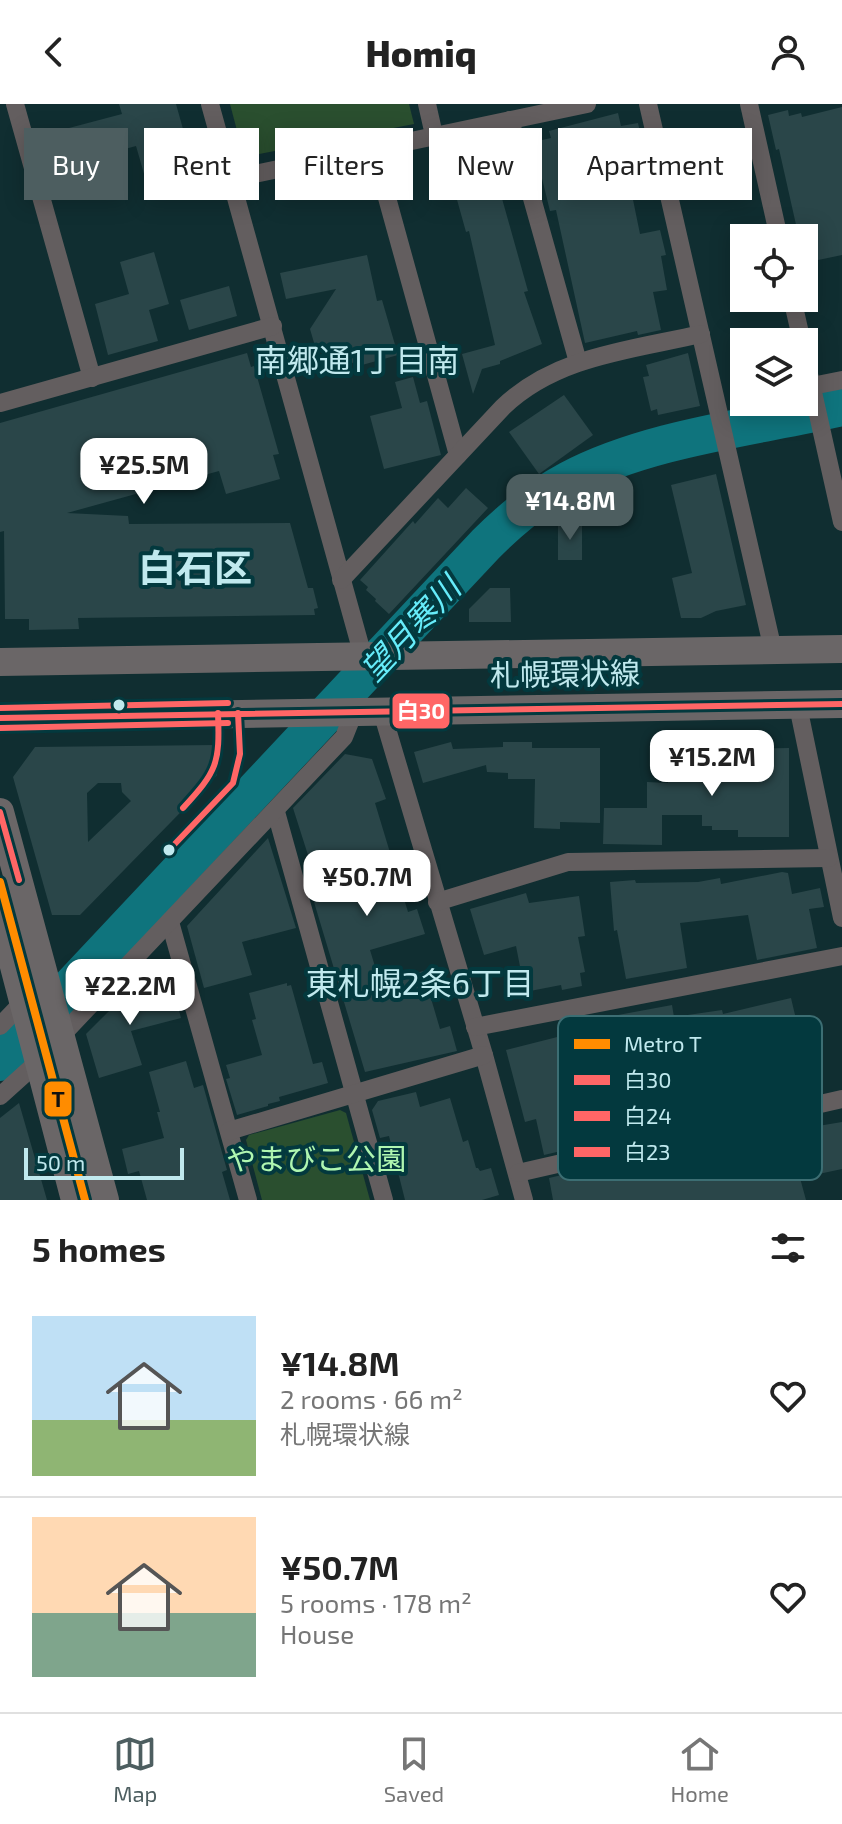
<!DOCTYPE html>
<meta charset="utf-8">
<style>
body{margin:0;font-family:"Exo 2","Noto Sans JP",sans-serif;background:#f6f6f6;color:#222;height:100vh;display:flex;flex-direction:column;font-size:30px;white-space:nowrap}
*{box-sizing:border-box;margin:0}
p{font-size:26px;color:#767676}
.icon{flex:none;width:44px;height:44px;fill:none;stroke:currentColor;stroke-width:2;stroke-linecap:round;stroke-linejoin:round}
.map{position:relative;height:1096px;overflow:hidden}
.side{display:flex;flex-direction:column;background:#fff;flex:1}
.side>*{flex:none}
.top-card{position:absolute;left:24px;top:24px;width:794px;height:72px;display:flex;gap:16px}
.fabs{position:absolute;left:730px;top:120px;display:grid;gap:16px}
.fabs a{display:grid;place-items:center;width:88px;height:88px;border-radius:0px;background:#fff;box-shadow:0 4px 20px #0003;font-size:40px}
.scale{position:absolute;left:24px;bottom:20px;width:160px;box-sizing:border-box;padding-left:8px;border:4px solid #c0e9ee;border-top:0;font-size:22px;line-height:28px;white-space:nowrap;color:#c0e9ee;-webkit-text-stroke:6px #03393e;paint-order:stroke}
.price{position:absolute;translate:-50% -68px;padding:0 18px;border-radius:16px;background:#fff;color:#222;font-size:26px;line-height:52px;filter:drop-shadow(0 2px 4px #0008)}
.price::after{content:'';position:absolute;left:50%;top:48px;width:24px;height:18px;margin-left:-12px;background:inherit;clip-path:polygon(0 0,100% 0,50% 100%)}
.price.active{background:#4d5e60;color:#fff}
ul{padding:0;list-style:none}
li{display:flex;align-items:center;gap:24px;height:200px;padding:0 32px}
li+li{border-top:2px solid #e0e0e0}
li span{display:grid;place-items:center;flex:none;width:224px;height:160px;border-radius:0px;color:#555}
li>.icon{margin-inline-start:auto}
span .icon{width:96px;height:96px;fill:#fffc;stroke-width:1}
li b{font-size:34px}
h2{display:flex;justify-content:space-between;align-items:center;height:96px;padding:0 32px;font-size:34px}
.chip{padding:0 28px;border-radius:0px;background:#fff;box-shadow:0 4px 20px #0003;font-size:28px;line-height:72px}
.chip.active{background:#4d5e60;color:#fff}
header{display:flex;justify-content:space-between;align-items:center;height:104px;padding:0 32px;background:#fff;font-size:36px;font-weight:800}
.menu{display:flex;justify-content:space-around;align-items:center;height:112px;border-top:2px solid #e0e0e0;background:#fff;font-size:22px;color:#767676}
.menu a{display:grid;justify-items:center;gap:4px}
.menu .active{color:#4d5e60}
.map>svg:first-child{display:block}
.green{fill:#2a4f2f}
.lines{fill:none;stroke-linecap:round;stroke-linejoin:round}
.river{stroke:#0f747d;stroke-width:38}
.building{fill:#2a4649;fill-rule:evenodd}
.street{stroke:#635e5f;stroke-width:18}
.primary{stroke:#6a6667;stroke-width:28}
.bus-1-casing{stroke:#03393e;stroke-width:12}
.bus-2-casing{stroke:#03393e;stroke-width:12}
.bus-3-casing{stroke:#03393e;stroke-width:12}
.bus-1{stroke:#f66;stroke-width:6}
.bus-2{stroke:#f66;stroke-width:6}
.bus-3{stroke:#f66;stroke-width:6}
.metro-1-casing{stroke:#03393e;stroke-width:14}
.metro-1{stroke:#ff8c00;stroke-width:8}
.bus-dot{fill:#c0e9ee;stroke:#03393e;stroke-width:3}
.labels{text-anchor:middle;stroke-width:8;stroke-linejoin:round;paint-order:stroke}
.street-label{font-size:30px;fill:#c0e9ee;stroke:#03393e}
.park-label{font-size:30px;fill:#aff6b0;stroke:#03393e}
.neighbourhood-label{font-size:32px;fill:#c0e9ee;stroke:#03393e}
.water-label{font-size:32px;font-style:italic;fill:#66ecfa;stroke:#03393e}
.district-label{font-size:38px;font-weight:bold;fill:#c0e9ee;stroke:#03393e}
.key{fill:#03393e;stroke:#3c6e73;stroke-width:2}
.key-label{font-size:22px;fill:#c0e9ee}
.line-badge{stroke:#03393e;stroke-width:3}
.badge-label{font-size:22px;text-anchor:middle;font-weight:bold;fill:#fff}
.pale-badge-label{font-size:22px;text-anchor:middle;font-weight:bold;fill:#111}
</style>
<header><svg class="icon" aria-label="back" viewBox="0 0 24 24"><path d="M15 5l-7 7 7 7"/></svg>Homiq<svg class="icon" aria-label="person" viewBox="0 0 24 24"><circle cx="12" cy="8" r="4"/><path d="M4 21q1-7 8-7t8 7"/></svg></header>
<div class="map">
<svg width="842" height="1096" viewBox="0 0 842 1096">
<rect width="100%" height="100%" fill="#102e31"/>
<!-- green -->
<g class="green">
<polygon points="230,0 409,0 414,20 244,53"/>
<polygon points="340,1006 346,1009 370,1096 262,1096 246,1036 249,1031"/>
</g>
<g class="lines">
<!-- river -->
<path class="river" d="M 0,958 L 486,440 C 511,415 537,393 569,376 C 648,334 755,323 842,303"/>
</g>
<!-- building -->
<g class="building">
<polygon points="119,0 176,0 199,82 151,94 136,42 103,51 106,64 85,70 70,68 62,30 70,28 69,24 122,10"/>
<polygon points="842,3 842,151 804,159 804,134 799,134 779,45 776,46 768,11 788,6 789,12 801,9 802,13"/>
<polygon points="618,9 621,22 638,19 642,37 580,51 589,89 630,81 640,130 660,126 666,151 661,152 667,186 653,188 661,226 638,231 637,227 585,239 556,106 550,107 533,38 551,34 549,27"/>
<polygon points="485,34 528,187 524,188 542,240 500,257 500,260 482,265 473,290 462,250 495,241 469,127 466,128 449,67 441,68 435,46"/>
<polygon points="154,148 169,200 149,206 158,237 108,251 95,200 129,190 120,158"/>
<polygon points="367,151 377,197 382,196 398,251 362,261 361,256 349,260 348,256 340,258 336,244 317,249 310,225 336,185 286,195 280,169"/>
<polygon points="229,182 237,212 189,226 180,196"/>
<polygon points="247,249 251,263 254,262 279,350 273,351 280,375 226,390 219,367 67,409 128,412 129,420 290,419 308,484 313,484 318,504 314,505 315,511 78,514 79,525 29,526 29,515 5,515 4,427 0,428 0,319"/>
<polygon points="688,249 700,302 658,311 657,305 651,307 643,273 649,272 646,261"/>
<polygon points="413,273 420,299 427,297 441,351 384,365 370,312 402,304 395,278"/>
<polygon points="564,291 593,331 539,370 509,328"/>
<polygon points="716,370 746,501 716,507 701,514 681,514 672,474 692,469 671,381"/>
<polygon points="466,384 488,404 389,510 375,497 376,495 366,486 368,483 360,476 413,417 415,420 438,394 448,404"/>
<polygon points="558,419 582,420 582,456 558,456"/>
<polygon points="490,484 510,484 511,518 469,518 469,505"/>
<polygon points="451,638 453,645 503,643 503,638 532,638 532,644 600,644 600,719 560,718 560,725 534,724 535,675 508,675 508,669 487,668 486,661 423,679 414,648"/>
<path d="M 215,641 L 217,671 L 80,811 L 52,811 L 13,673 L 35,643 ZM 98,679 L 121,679 L 122,688 L 131,697 L 88,738 L 87,689 Z"/>
<polygon points="789,644 789,733 738,733 738,726 712,726 712,722 702,722 702,711 662,711 662,741 603,740 604,704 647,704 647,678 668,679 667,652 737,652 736,645"/>
<polygon points="345,650 372,655 386,695 375,699 408,808 417,805 425,830 370,846 380,879 434,864 441,888 430,891 440,925 450,922 457,947 365,968 314,798 322,795 293,704"/>
<polygon points="268,734 296,824 242,838 252,871 204,884 187,822"/>
<polygon points="782,768 788,769 792,790 820,784 824,803 809,805 817,844 757,856 748,811 680,819 687,864 626,875 617,826 614,827 610,778 635,776 636,779 698,778 720,774 721,780"/>
<polygon points="526,789 529,799 579,792 585,832 578,833 585,868 580,869 582,882 562,886 561,881 525,888 516,842 484,851 470,805"/>
<polygon points="171,876 181,914 131,927 142,961 99,974 86,930 114,902 127,897 124,889"/>
<polygon points="287,879 287,882 291,881 313,960 322,958 328,979 279,993 280,997 268,1000 268,1002 237,1011 226,975 230,974 226,961 262,951 252,916 256,915 249,889"/>
<polygon points="791,894 810,974 719,995 721,1004 645,1023 641,1005 605,1014 609,1032 590,1036 591,1040 544,1051 536,1015 525,1018 506,946 577,928 575,919 672,901 674,913 722,906 723,910"/>
<polygon points="186,957 194,984 203,981 227,1066 222,1068 230,1096 147,1096 139,1067 128,1070 122,1045 164,1034 157,1008 160,1008 149,968"/>
<polygon points="416,988 420,1003 450,994 463,1038 468,1036 476,1064 478,1064 480,1067 491,1064 499,1091 482,1096 405,1096 389,1032 380,1034 372,1006 378,997"/>
<polygon points="19,999 47,1096 0,1096 0,1014"/>
<polygon points="842,1018 842,1065 800,1074 806,1096 553,1096 549,1074 596,1063 599,1077 691,1057 694,1068 739,1059 735,1042 771,1033 770,1030"/>
</g>
<g class="lines">
<!-- street -->
<g class="street">
<polyline points="15,0 92,274"/>
<polyline points="210,0 363,552"/>
<polyline points="427,0 434,31"/>
<polyline points="648,0 773,546"/>
<polyline points="749,0 779,134"/>
<polyline points="510,16 578,258"/>
<polyline points="373,43 458,351"/>
<polyline points="231,75 587,0"/>
<polyline points="792,194 802,238"/>
<polyline points="804,248 842,418"/>
<polyline points="812,282 842,276"/>
<polyline points="0,299 273,222"/>
<path d="M 341,476 L 503,303 C 556,252 631,246 701,230"/>
<polyline points="798,602 842,814"/>
<polyline points="382,608 484,951 524,1096"/>
<polyline points="276,708 384,1096"/>
<polyline points="437,798 568,758 829,754"/>
<polyline points="170,818 248,1096"/>
<polyline points="0,922 24,897"/>
<polyline points="475,923 842,852"/>
<polyline points="60,933 344,633 354,608"/>
<polyline points="0,992 40,956"/>
<polyline points="229,1027 484,951"/>
<polyline points="518,1069 842,995"/>
</g>
<!-- primary -->
<g class="primary">
<polyline points="0,558 842,545"/>
<polyline points="0,614 842,600"/>
<polyline points="0,708 105,1096"/>
<polyline points="0,809 75,1096"/>
</g>
<defs>
<g id="bus-1">
<polyline points="0,614 842,600"/>
<polyline points="0,708 19,776"/>
</g>
<g id="bus-2">
<polyline points="0,624 228,619"/>
<polyline points="169,746 233,679 240,650 238,609"/>
</g>
<g id="bus-3">
<polyline points="0,604 228,599"/>
<path d="M 183,704 C 217,667 220,660 218,609"/>
</g>
</defs>
<!-- bus-1 casing -->
<use href="#bus-1" class="bus-1-casing"/>
<!-- bus-2 casing -->
<use href="#bus-2" class="bus-2-casing"/>
<!-- bus-3 casing -->
<use href="#bus-3" class="bus-3-casing"/>
<!-- bus-1 -->
<use href="#bus-1" class="bus-1"/>
<!-- bus-2 -->
<use href="#bus-2" class="bus-2"/>
<!-- bus-3 -->
<use href="#bus-3" class="bus-3"/>
<defs>
<polyline id="metro-1" points="0,778 85,1096"/>
</defs>
<!-- metro-1 casing -->
<use href="#metro-1" class="metro-1-casing"/>
<!-- metro-1 -->
<use href="#metro-1" class="metro-1"/>
</g>
<!-- markers -->
<g class="bus-dot">
<circle cx="119" cy="601" r="7"/>
<circle cx="169" cy="746" r="7"/>
</g>
<g class="labels">
<!-- street labels -->
<g class="street-label">
<text transform="translate(565 571) rotate(-1)" y="10">札幌環状線</text>
</g>
<!-- park labels -->
<g class="park-label">
<text x="316" y="1066">やまびこ公園</text>
</g>
<!-- neighbourhood labels -->
<g class="neighbourhood-label">
<text x="357" y="268">南郷通1丁目南</text>
<text x="420" y="891">東札幌2条6丁目</text>
</g>
<!-- water labels -->
<g class="water-label">
<text transform="translate(411 525) rotate(-47)" y="11">望月寒川</text>
</g>
<!-- district labels -->
<g class="district-label">
<text x="195" y="478">白石区</text>
</g>
</g>
<!-- legend -->
<rect x="558" y="912" width="264" height="164" rx="12" class="key"/>
<rect x="574" y="935" width="36" height="10" fill="#ff8c00"/>
<rect x="574" y="971" width="36" height="10" fill="#f66"/>
<rect x="574" y="1007" width="36" height="10" fill="#f66"/>
<rect x="574" y="1043" width="36" height="10" fill="#f66"/>
<g class="key-label">
<text x="624" y="948">Metro T</text>
<text x="624" y="984">白30</text>
<text x="624" y="1020">白24</text>
<text x="624" y="1056">白23</text>
</g>
<g class="line-badge">
<rect x="391" y="588" width="60" height="38" rx="8" fill="#f66"/>
<rect x="43" y="976" width="30" height="38" rx="8" fill="#ff8c00"/>
</g>
<g class="badge-label">
<text x="421" y="615">白30</text>
</g>
<g class="pale-badge-label">
<text x="58" y="1003">T</text>
</g>
</svg>
<div class="fabs">
<a><svg class="icon" aria-label="locate" viewBox="0 0 24 24"><circle cx="12" cy="12" r="6"/><path d="M12 2v4M12 18v4M2 12h4M18 12h4"/></svg></a>
<a><svg class="icon" aria-label="layers" viewBox="0 0 24 24"><path d="M12 4l9 5-9 5-9-5zM3 14l9 5 9-5"/></svg></a>
</div>
<div class="scale">50 m</div>
<b class="price" style="left:144px;top:402px">¥25.5M</b>
<b class="price active" style="left:570px;top:438px">¥14.8M</b>
<b class="price" style="left:712px;top:694px">¥15.2M</b>
<b class="price" style="left:367px;top:814px">¥50.7M</b>
<b class="price" style="left:130px;top:923px">¥22.2M</b>
<div class="top-card">
<a class="chip active">Buy</a>
<a class="chip">Rent</a>
<a class="chip">Filters</a>
<a class="chip">New</a>
<a class="chip">Apartment</a>
</div>
</div>
<section class="side">
<h2>5 homes<svg class="icon" aria-label="filters" viewBox="0 0 24 24"><path d="M4 7h16M4 17h16"/><circle cx="9" cy="7" r="2"/><circle cx="15" cy="17" r="2"/></svg></h2>
<ul>
<li><span style="background:linear-gradient(#bfe0f5 65%,#8fb573 0)"><svg class="icon" aria-label="home" viewBox="0 0 24 24"><path d="M3 11l9-7 9 7M6 9v11h12V9"/></svg></span><div><b>¥14.8M</b><p>2 rooms · 66 m²</p><p>札幌環状線</p></div><svg class="icon" aria-label="heart" viewBox="0 0 24 24"><path d="M12 20l-8-8c-3-5 5-10 8-4 3-6 11-1 8 4z"/></svg></li>
<li><span style="background:linear-gradient(#ffd9b3 60%,#7fa58c 0)"><svg class="icon" aria-label="home" viewBox="0 0 24 24"><path d="M3 11l9-7 9 7M6 9v11h12V9"/></svg></span><div><b>¥50.7M</b><p>5 rooms · 178 m²</p><p>House</p></div><svg class="icon" aria-label="heart" viewBox="0 0 24 24"><path d="M12 20l-8-8c-3-5 5-10 8-4 3-6 11-1 8 4z"/></svg></li>
</ul>
</section>
<nav class="menu">
<a class="active"><svg class="icon" aria-label="map" viewBox="0 0 24 24"><path d="M3 6l6-2 6 2 6-2v14l-6 2-6-2-6 2zM9 4v14M15 6v14"/></svg>Map</a>
<a><svg class="icon" aria-label="saved" viewBox="0 0 24 24"><path d="M7 4h10v16l-5-4-5 4z"/></svg>Saved</a>
<a><svg class="icon" aria-label="home" viewBox="0 0 24 24"><path d="M3 11l9-7 9 7M6 9v11h12V9"/></svg>Home</a>
</nav>
